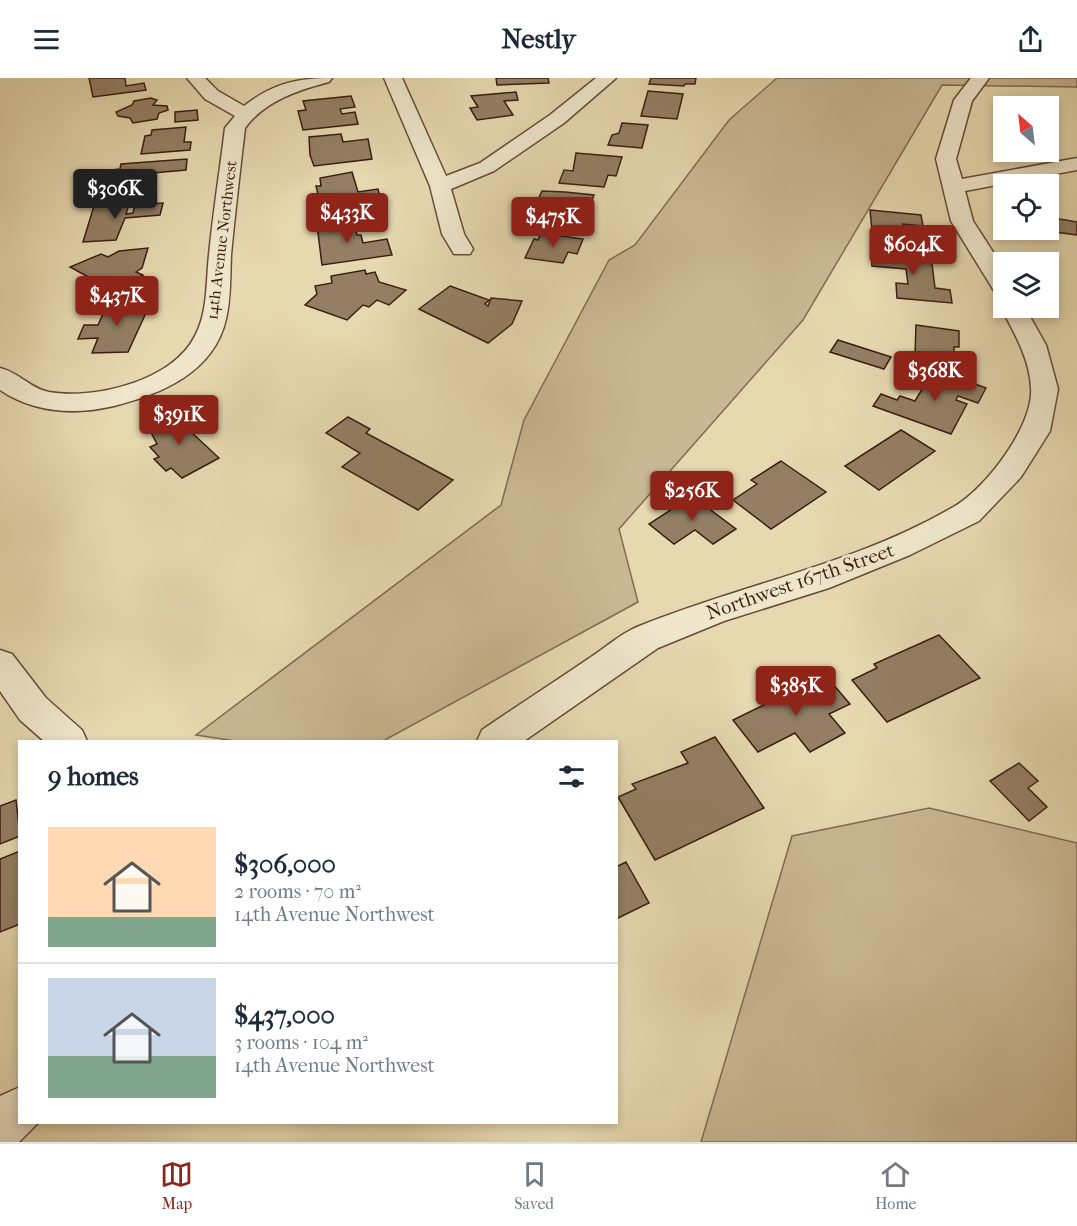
<!DOCTYPE html>
<meta charset="utf-8">
<style>
body{margin:0;font-family:"IM FELL French Canon",serif;background:#f2f2f3;color:#1f2937;height:100vh;display:flex;flex-direction:column;font-size:22px;white-space:nowrap}
*{box-sizing:border-box;margin:0}
p{font-size:20px;color:#747a83}
.icon{flex:none;width:33px;height:33px;fill:none;stroke:currentColor;stroke-width:2;stroke-linecap:round;stroke-linejoin:round}
.map{position:relative;flex:1;overflow:hidden}
.side{position:absolute;left:18px;top:662px;width:600px;height:384px;display:flex;flex-direction:column;background:#fff;border-radius:0px;box-shadow:0 3px 9px #0003}
.side>*{flex:none}
.needle{width:39px;rotate:332deg}
.buttons{position:absolute;left:993px;top:18px;display:grid;gap:12px}
.buttons a{display:grid;place-items:center;width:66px;height:66px;border-radius:0px;background:#fff;box-shadow:0 3px 9px #0003;font-size:30px}
.price{position:absolute;translate:-50% -51px;padding:0 14px;border-radius:6px;background:#8f2418;color:#fff;font-size:20px;line-height:39px;filter:drop-shadow(0 2px 3px #0008)}
.price::after{content:'';position:absolute;left:50%;top:36px;width:18px;height:14px;margin-left:-9px;background:inherit;clip-path:polygon(0 0,100% 0,50% 100%)}
.price.on{background:#222;color:#fff}
ul{padding:0;list-style:none}
li{display:flex;align-items:center;gap:18px;height:150px;padding:0 30px}
li+li{border-top:2px solid #e0e1e3}
li span{display:grid;place-items:center;flex:none;width:168px;height:120px;border-radius:0px;color:#555}
li>.icon{margin-inline-start:auto}
span .icon{width:72px;height:72px;fill:#fffc;stroke-width:1}
li b{font-size:26px}
h2{display:flex;justify-content:space-between;align-items:center;height:72px;padding:0 30px;font-size:26px}
header{display:flex;justify-content:space-between;align-items:center;height:78px;padding:0 30px;background:#fff;font-size:27px;font-weight:800}
.tab-bar{display:flex;justify-content:space-around;align-items:center;height:84px;border-top:2px solid #e0e1e3;background:#fff;font-size:16px;color:#747a83}
.tab-bar a{display:grid;justify-items:center;gap:3px}
.tab-bar .on{color:#8f2418}
.map>svg:first-child{display:block}
.green{fill:#c9b894;stroke:#826b53;stroke-width:1.5}
.building{fill:#947f64;stroke:#3b1e12;stroke-width:1.5}
.lines{fill:none;stroke-linecap:round;stroke-linejoin:round}
.minor-casing{stroke:#664c39;stroke-width:3}
.tertiary-casing{stroke:#664c39;stroke-width:3}
.minor{fill:#efe6cb;fill-rule:evenodd}
.tertiary{fill:#efe6cb;fill-rule:evenodd}
.labels{text-anchor:middle;stroke-width:6;stroke-linejoin:round;paint-order:stroke}
.far-street-label{font-size:16px;fill:#3b1e12;stroke:#efe6cb}
.street-label{font-size:20px;fill:#3b1e12;stroke:#efe6cb}
</style>
<header><svg class="icon" aria-label="menu" viewBox="0 0 24 24"><path d="M4 6h16M4 12h16M4 18h16"/></svg>Nestly<svg class="icon" aria-label="share" viewBox="0 0 24 24"><path d="M12 15V3M7 8l5-5 5 5M5 13v7h14v-7"/></svg></header>
<div class="map">
<svg width="1077" height="1064" viewBox="0 0 1077 1064">
<rect width="100%" height="100%" fill="#e6d8af"/>
<filter id="stains"><feTurbulence type="fractalNoise" baseFrequency=".00333" numOctaves="4"/><feColorMatrix values="0 0 0 0 .2 0 0 0 0 .09 0 0 0 0 .02 0 0 0 .5 -.17"/></filter>
<radialGradient id="worn" r=".72"><stop offset=".6" stop-color="#630" stop-opacity="0"/><stop offset="1" stop-color="#630" stop-opacity=".3"/></radialGradient>
<!-- green -->
<g class="green">
<polygon points="777,0 1077,0 1077,9 942,7 803,242 619,451 638,524 383,663 235,663 196,657 501,427 524,342 609,182 635,167 729,42"/>
<polygon points="929,730 1077,765 1077,1064 701,1064 792,758"/>
</g>
<!-- building -->
<g class="building">
<polygon points="89,0 125,0 126,8 144,5 146,12 93,19"/>
<polygon points="496,0 548,0 549,5 497,7"/>
<polygon points="651,0 696,0 695,6 685,6 684,8 649,6"/>
<polygon points="648,13 683,16 677,41 641,38"/>
<polygon points="516,14 518,22 504,23 513,37 477,42 470,30 478,29 471,18"/>
<polygon points="351,18 355,29 340,31 342,36 355,34 358,46 303,52 298,33 306,32 303,23"/>
<polygon points="151,20 157,22 153,27 167,28 168,32 159,35 157,41 133,45 130,40 118,38 116,34 132,27 134,23"/>
<polygon points="197,32 198,42 175,44 175,34"/>
<polygon points="622,45 648,47 642,70 608,67 612,57 619,55"/>
<polygon points="186,49 184,64 191,64 190,72 141,76 145,58 151,57 152,52"/>
<polygon points="341,56 343,64 368,61 372,81 314,88 310,77 309,59"/>
<polygon points="576,75 622,79 616,98 608,97 604,109 559,105 564,92 573,93"/>
<polygon points="187,81 186,92 141,96 140,101 146,100 143,116 103,120 105,112 97,112 99,102 110,101 112,92 120,91 121,86"/>
<polygon points="352,94 358,114 378,111 381,124 321,128 316,108 321,108 320,100"/>
<polygon points="542,113 565,114 594,117 585,142 570,140 567,149 536,146 545,125 537,124"/>
<polygon points="163,125 160,137 125,140 116,162 83,164 94,128 129,126 126,136 133,135 135,127"/>
<polygon points="870,132 921,137 923,148 903,146 904,154 922,155 924,168 873,163"/>
<polygon points="1048,139 1077,144 1077,157 1055,154 1055,151 1048,150"/>
<polygon points="353,142 357,157 361,157 363,165 387,161 392,177 322,187 317,147"/>
<polygon points="541,155 583,161 577,176 568,174 563,185 525,180 534,161 538,162"/>
<polygon points="148,170 142,190 136,194 143,197 114,213 70,189 101,176 108,179 119,173"/>
<polygon points="871,172 931,178 935,210 950,212 952,225 897,220 896,205 908,206 906,191 872,188"/>
<polygon points="365,192 366,196 375,194 379,204 406,212 389,227 377,222 369,229 363,227 347,242 305,227 317,216 315,208 332,205 331,198"/>
<polygon points="450,208 489,222 485,226 488,228 491,220 522,223 512,246 488,265 419,231"/>
<polygon points="151,224 128,274 92,275 98,260 78,261 84,247 98,247 108,225"/>
<polygon points="916,247 959,253 959,269 954,269 954,283 915,277"/>
<polygon points="838,262 891,279 884,291 830,274"/>
<polygon points="942,294 986,310 978,325 958,318 956,322 967,326 951,356 873,328 881,316 897,322 900,318 915,323 924,308 916,305 922,296 938,301"/>
<polygon points="175,333 194,351 190,353 219,380 182,400 171,390 166,393 154,381 159,379 150,369 157,366 147,347"/>
<polygon points="348,339 370,351 366,355 453,402 418,432 342,389 360,375 326,355"/>
<polygon points="901,352 935,373 879,412 845,388"/>
<polygon points="781,383 826,414 771,451 733,422 757,406 751,402"/>
<polygon points="692,418 736,451 713,466 695,452 674,466 649,446"/>
<polygon points="939,557 980,600 887,644 852,602 877,590 874,586"/>
<polygon points="825,597 850,626 829,636 845,655 810,674 795,655 758,674 733,642"/>
<polygon points="715,659 764,730 655,782 618,719 636,711 632,706 688,685 681,674"/>
<polygon points="1019,685 1038,703 1028,710 1047,729 1029,743 990,703"/>
<polygon points="16,722 20,758 0,766 0,728"/>
<polygon points="20,773 20,846 0,854 0,781"/>
<polygon points="626,784 649,825 616,841 616,789"/>
</g>
<g class="lines">
<defs>
<g id="minor">
<path d="M 187,0 L 205,0 L 218,13 L 244,28 C 272,6 297,0 332,0 L 329,4 C 298,12 265,23 245,50 C 240,93 235,135 231,177 C 230,198 231,220 226,241 C 214,294 162,316 114,328 C 75,337 34,335 0,312 L 0,290 C 18,294 30,310 49,314 C 94,322 173,303 195,258 C 208,234 206,204 209,177 C 213,135 220,92 225,50 L 235,38 L 205,21 Z"/>
<polygon points="384,0 402,0 446,98 480,85 550,37 596,0 616,0 564,45 494,93 451,111 464,156 473,171 470,176 454,176 442,156 430,108"/>
<polygon points="20,1009 20,1044 39,1044 19,1064 0,1064 0,1018"/>
</g>
<g id="tertiary">
<polygon points="971,0 989,0 972,23 956,81 962,101 1077,80 1077,92 965,113 973,143 1004,191 1004,218 996,216 951,143 936,81 954,22"/>
<path d="M 1004,226 L 1004,230 L 1025,230 L 1046,267 L 1058,311 L 1050,353 L 1021,399 L 979,443 L 910,477 L 829,510 L 724,543 L 658,570 L 524,663 L 477,663 L 482,652 C 517,628 553,605 588,581 C 604,571 620,556 637,549 C 742,506 857,486 955,428 C 986,410 1034,347 1031,310 C 1030,282 1014,254 1001,230 Z"/>
<polygon points="0,572 12,576 46,620 82,652 87,663 44,663 20,642 0,613"/>
</g>
</defs>
<!-- minor casing -->
<use href="#minor" class="minor-casing"/>
<!-- tertiary casing -->
<use href="#tertiary" class="tertiary-casing"/>
<!-- minor -->
<use href="#minor" class="minor"/>
<!-- tertiary -->
<use href="#tertiary" class="tertiary"/>
</g>
<g class="labels">
<!-- far-street labels -->
<g class="far-street-label">
<text transform="translate(221 162) rotate(-83)" y="6">14th Avenue Northwest</text>
</g>
<!-- street labels -->
<g class="street-label">
<text transform="translate(800 503) rotate(-19)" y="7">Northwest 167th Street</text>
</g>
</g>
<rect width="100%" height="100%" filter="url(#stains)"/>
<rect width="100%" height="100%" fill="url(#worn)"/>
</svg>
<div class="buttons">
<a><svg class="needle" viewBox="-14 -14 28 28"><path d="M0-13l5 13h-10z" fill="#e53935"/><path d="M0 13l5-13h-10z" fill="#747a83"/></svg></a>
<a><svg class="icon" aria-label="locate" viewBox="0 0 24 24"><circle cx="12" cy="12" r="6"/><path d="M12 2v4M12 18v4M2 12h4M18 12h4"/></svg></a>
<a><svg class="icon" aria-label="layers" viewBox="0 0 24 24"><path d="M12 4l9 5-9 5-9-5zM3 14l9 5 9-5"/></svg></a>
</div>
<b class="price on" style="left:115px;top:142px">$306K</b>
<b class="price" style="left:347px;top:166px">$433K</b>
<b class="price" style="left:553px;top:170px">$475K</b>
<b class="price" style="left:913px;top:198px">$604K</b>
<b class="price" style="left:117px;top:249px">$437K</b>
<b class="price" style="left:935px;top:324px">$368K</b>
<b class="price" style="left:179px;top:368px">$391K</b>
<b class="price" style="left:692px;top:444px">$256K</b>
<b class="price" style="left:796px;top:639px">$385K</b>
<section class="side">
<h2>9 homes<svg class="icon" aria-label="filters" viewBox="0 0 24 24"><path d="M4 7h16M4 17h16"/><circle cx="9" cy="7" r="2"/><circle cx="15" cy="17" r="2"/></svg></h2>
<ul>
<li><span style="background:linear-gradient(#ffd9b3 75%,#7fa58c 0)"><svg class="icon" aria-label="home" viewBox="0 0 24 24"><path d="M3 11l9-7 9 7M6 9v11h12V9"/></svg></span><div><b>$306,000</b><p>2 rooms · 70 m²</p><p>14th Avenue Northwest</p></div></li>
<li><span style="background:linear-gradient(#c9d6e8 65%,#7fa58c 0)"><svg class="icon" aria-label="home" viewBox="0 0 24 24"><path d="M3 11l9-7 9 7M6 9v11h12V9"/></svg></span><div><b>$437,000</b><p>3 rooms · 104 m²</p><p>14th Avenue Northwest</p></div></li>
</ul>
</section>
</div>
<nav class="tab-bar">
<a class="on"><svg class="icon" aria-label="map" viewBox="0 0 24 24"><path d="M3 6l6-2 6 2 6-2v14l-6 2-6-2-6 2zM9 4v14M15 6v14"/></svg>Map</a>
<a><svg class="icon" aria-label="saved" viewBox="0 0 24 24"><path d="M7 4h10v16l-5-4-5 4z"/></svg>Saved</a>
<a><svg class="icon" aria-label="home" viewBox="0 0 24 24"><path d="M3 11l9-7 9 7M6 9v11h12V9"/></svg>Home</a>
</nav>
